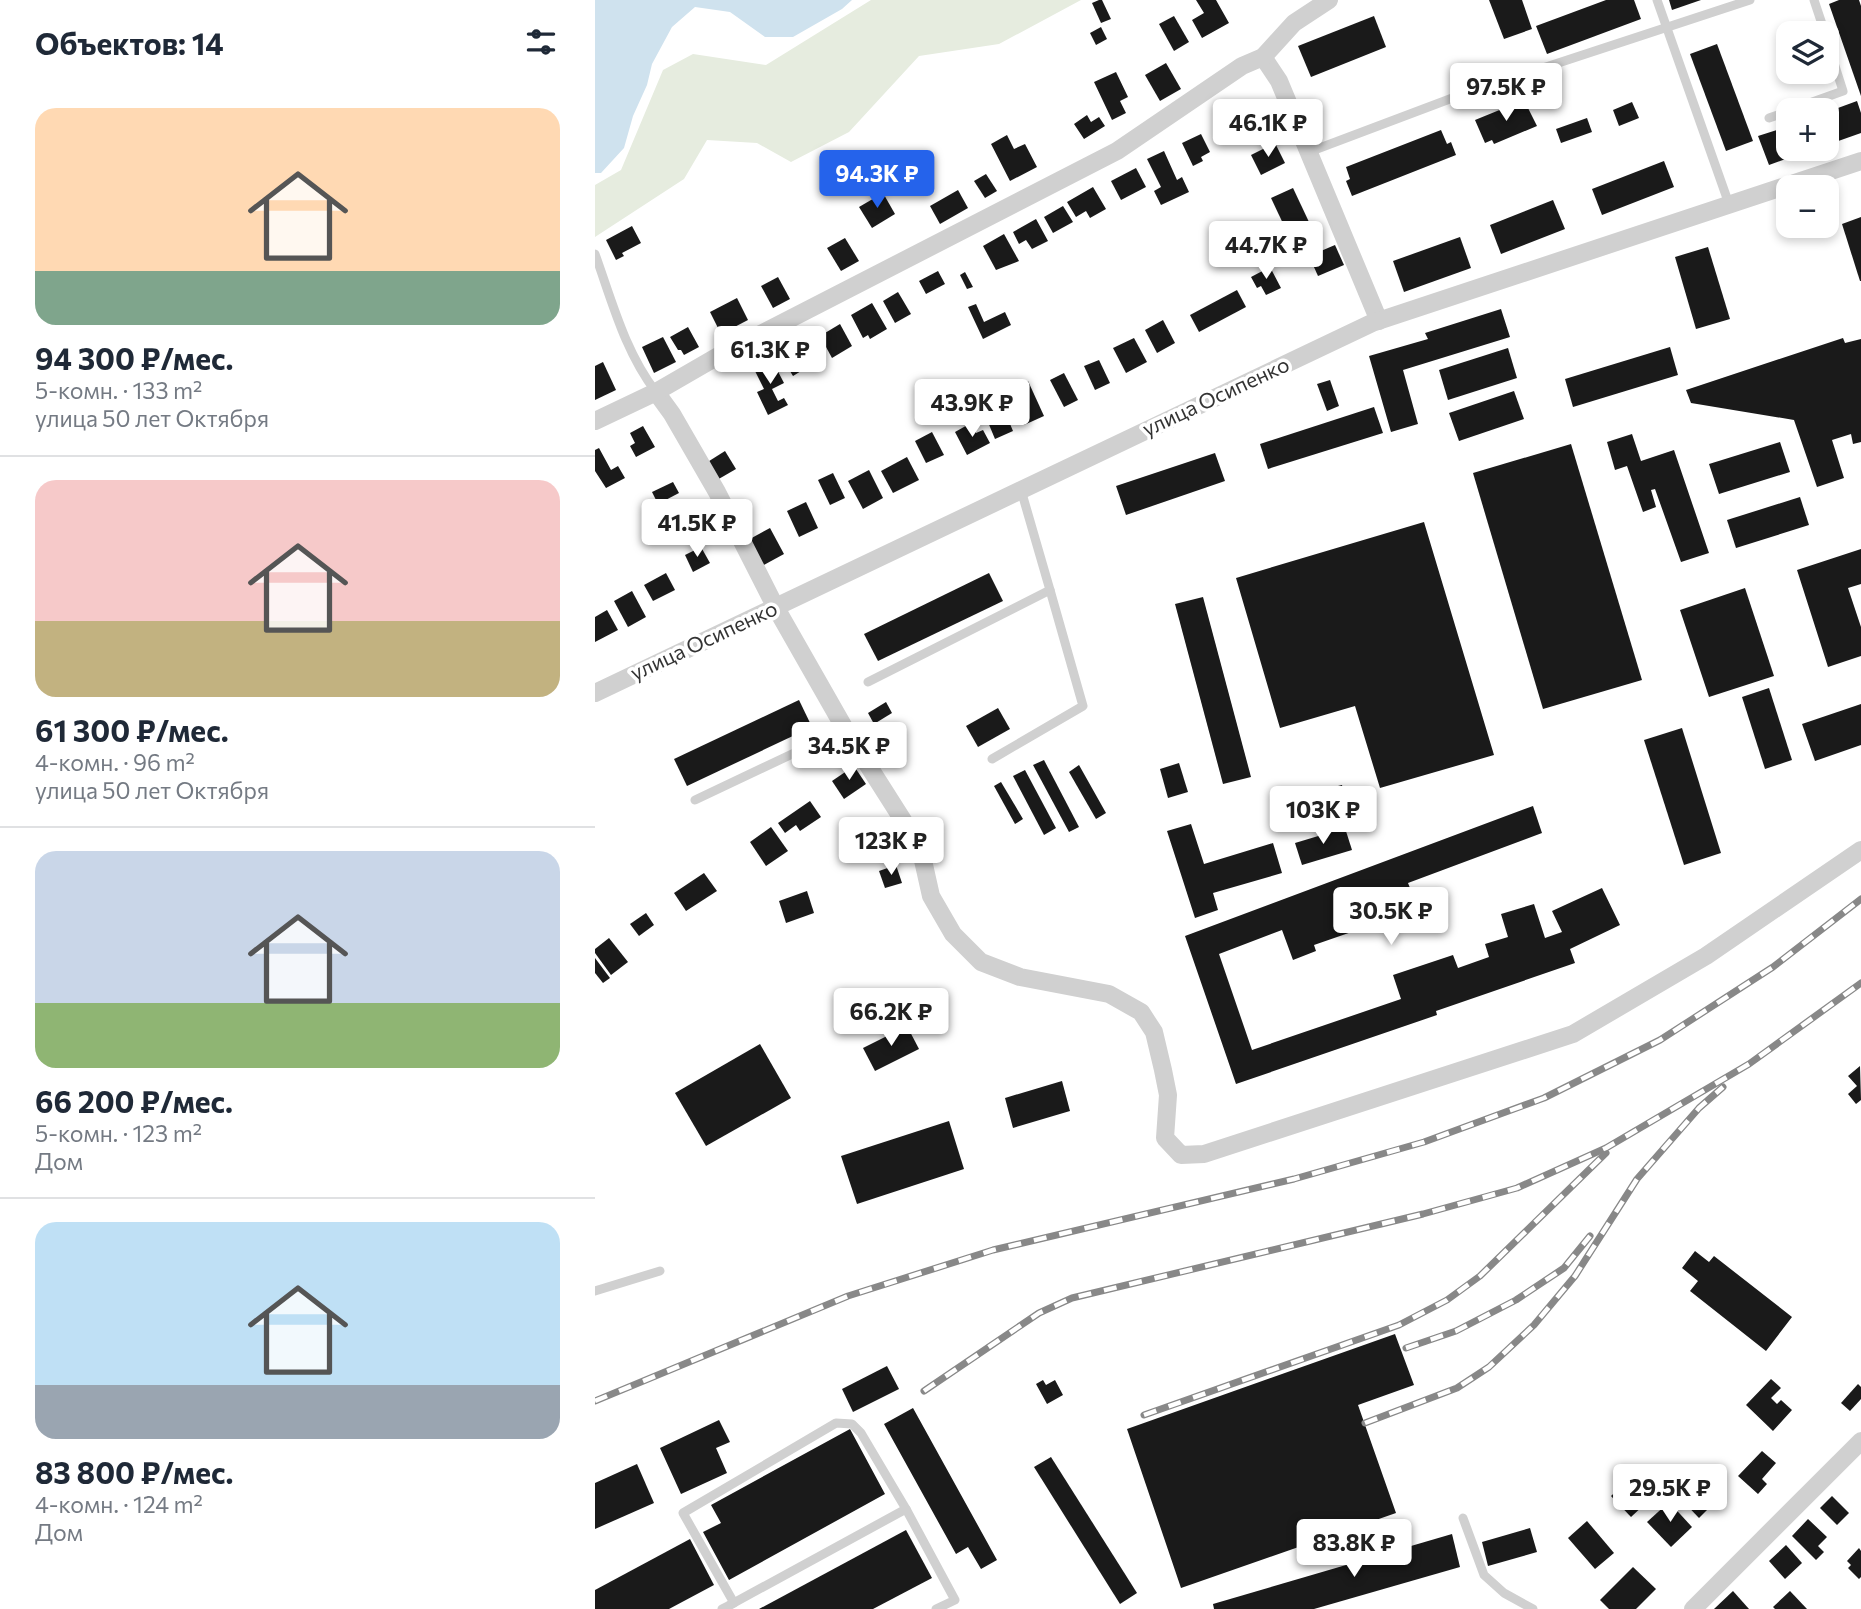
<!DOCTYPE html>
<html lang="ru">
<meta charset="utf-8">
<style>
body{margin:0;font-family:Commissioner,sans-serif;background:#f6f6f7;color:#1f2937;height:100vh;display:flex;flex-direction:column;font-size:26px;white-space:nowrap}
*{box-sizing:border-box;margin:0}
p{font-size:23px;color:#747a83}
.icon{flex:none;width:38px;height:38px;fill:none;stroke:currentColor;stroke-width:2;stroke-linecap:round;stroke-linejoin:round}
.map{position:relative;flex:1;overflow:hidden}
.side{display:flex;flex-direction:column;background:#fff;width:595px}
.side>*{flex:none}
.tools{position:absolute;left:1181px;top:21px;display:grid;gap:14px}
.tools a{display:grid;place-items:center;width:63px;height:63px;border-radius:14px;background:#fff;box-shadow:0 4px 10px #0003;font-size:35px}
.price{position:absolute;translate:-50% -60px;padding:0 16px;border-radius:7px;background:#fff;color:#222;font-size:23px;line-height:46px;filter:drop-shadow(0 2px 4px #0008)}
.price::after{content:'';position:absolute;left:50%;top:42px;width:21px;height:16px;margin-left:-10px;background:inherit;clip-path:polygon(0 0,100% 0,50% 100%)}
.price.active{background:#2563eb;color:#fff}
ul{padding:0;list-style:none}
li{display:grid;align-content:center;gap:14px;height:371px;padding:0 35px}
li+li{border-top:2px solid #e0e1e3}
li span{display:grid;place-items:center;height:217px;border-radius:21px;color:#555}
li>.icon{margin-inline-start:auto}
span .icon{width:126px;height:126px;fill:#fffc;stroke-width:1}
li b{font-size:30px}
h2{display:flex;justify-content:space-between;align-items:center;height:84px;padding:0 35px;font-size:30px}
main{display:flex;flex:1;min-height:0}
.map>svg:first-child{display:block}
.green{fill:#e6ecdf}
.water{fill:#cfe2ee}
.building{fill:#1a1a1a}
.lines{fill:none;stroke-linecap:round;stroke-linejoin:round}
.lane{stroke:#d0d0d0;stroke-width:9}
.street{stroke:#d0d0d0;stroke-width:18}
.rail-casing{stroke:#888;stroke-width:7}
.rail{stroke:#fff;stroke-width:4.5;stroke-dasharray:13;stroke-linecap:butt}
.labels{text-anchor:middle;stroke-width:7;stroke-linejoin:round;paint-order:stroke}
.street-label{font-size:21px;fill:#333;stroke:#fff}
</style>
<main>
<section class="side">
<h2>Объектов: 14<svg class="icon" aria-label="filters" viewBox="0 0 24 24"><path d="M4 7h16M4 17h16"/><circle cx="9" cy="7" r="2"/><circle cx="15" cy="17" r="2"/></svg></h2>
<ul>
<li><span style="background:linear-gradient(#ffd9b3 75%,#7fa58c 0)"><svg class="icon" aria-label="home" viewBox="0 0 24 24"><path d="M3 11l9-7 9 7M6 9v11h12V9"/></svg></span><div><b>94 300 ₽/мес.</b><p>5-комн. · 133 m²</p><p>улица 50 лет Октября</p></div></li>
<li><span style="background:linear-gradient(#f6c9c9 65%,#c2b280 0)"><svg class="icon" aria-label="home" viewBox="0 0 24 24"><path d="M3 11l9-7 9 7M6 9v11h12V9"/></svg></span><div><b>61 300 ₽/мес.</b><p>4-комн. · 96 m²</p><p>улица 50 лет Октября</p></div></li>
<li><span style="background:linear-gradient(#c9d6e8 70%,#8fb573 0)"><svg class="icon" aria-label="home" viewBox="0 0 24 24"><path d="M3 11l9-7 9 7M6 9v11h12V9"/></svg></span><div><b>66 200 ₽/мес.</b><p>5-комн. · 123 m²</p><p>Дом</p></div></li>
<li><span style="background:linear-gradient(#bfe0f5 75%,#9aa5b1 0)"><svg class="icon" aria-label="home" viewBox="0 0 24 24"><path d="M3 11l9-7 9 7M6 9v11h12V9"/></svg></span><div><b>83 800 ₽/мес.</b><p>4-комн. · 124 m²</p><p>Дом</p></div></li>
</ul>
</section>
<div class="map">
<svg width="1266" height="1609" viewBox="0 0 1266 1609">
<rect width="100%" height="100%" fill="#fff"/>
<!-- green -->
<polygon class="green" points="276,0 486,0 404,44 324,56 254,132 196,162 162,143 112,140 89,179 0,237 0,185 26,170 68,70 98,54 171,65"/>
<!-- water -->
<polygon class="water" points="0,0 257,0 247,9 198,37 170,37 135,12 100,7 77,27 57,64 52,85 38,116 29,148 6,173 0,173"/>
<!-- building -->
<g class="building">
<polygon points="504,0 507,0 516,19 506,23 497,3"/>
<polygon points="601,0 621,0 634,23 607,38 597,20 609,13"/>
<polygon points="894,0 927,0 937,29 909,39"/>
<polygon points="1011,0 1039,0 1046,19 952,54 941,26"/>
<polygon points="1074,0 1106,0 1077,10"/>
<polygon points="1244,0 1264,0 1266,6 1266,96 1234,4"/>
<polygon points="579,16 594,42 579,51 564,24"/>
<polygon points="779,16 791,47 716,77 703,46"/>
<polygon points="506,27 512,39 501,45 495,33"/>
<polygon points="1122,44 1158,141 1131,151 1095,54"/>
<polygon points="571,63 586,89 565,101 550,75"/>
<polygon points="521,72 533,97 525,101 531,113 517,120 499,82"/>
<polygon points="929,100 942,126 899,144 897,140 890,143 880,120"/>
<polygon points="1262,101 1266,113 1266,133 1232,145 1232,112"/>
<polygon points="1037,102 1044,118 1024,126 1018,110"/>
<polygon points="492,115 496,122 504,117 510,126 489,139 479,124"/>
<polygon points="992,118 997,132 966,143 961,129"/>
<polygon points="1194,126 1194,149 1219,149 1174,165 1163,136"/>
<polygon points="846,130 852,144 856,142 861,155 757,196 751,181 755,179 751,167"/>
<polygon points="606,134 615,152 606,157 608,161 598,166 587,143"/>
<polygon points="412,135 419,149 430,144 442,167 415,181 396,144"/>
<polygon points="680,143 690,163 666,175 656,155"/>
<polygon points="569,151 582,180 587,177 594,192 566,205 559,191 566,187 552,159"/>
<polygon points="1069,161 1079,187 1007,215 997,189"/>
<polygon points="541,168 551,187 526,200 516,181"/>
<polygon points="391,174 402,191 390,198 379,181"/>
<polygon points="498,187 511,209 495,218 491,211 481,217 472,202"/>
<polygon points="698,188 714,222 692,232 676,198"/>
<polygon points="363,190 373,208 345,224 335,206"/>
<polygon points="288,193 300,214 277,228 264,207"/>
<polygon points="958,200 970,229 906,254 895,225"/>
<polygon points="468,206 478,222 458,233 449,217"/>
<polygon points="1266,217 1266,281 1265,281 1247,224"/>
<polygon points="441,219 453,241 437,249 431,240 424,244 418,232"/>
<polygon points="37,226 46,243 27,253 29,256 21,260 11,240"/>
<polygon points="409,234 424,261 401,270 388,246"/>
<polygon points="865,237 876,268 809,292 798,261"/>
<polygon points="250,238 264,261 246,271 232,248"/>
<polygon points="740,245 749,265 723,276 714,256"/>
<polygon points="1113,247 1135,319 1101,329 1080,257"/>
<polygon points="675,267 686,288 671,295 666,286 662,288 656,277"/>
<polygon points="343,271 350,284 331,294 324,281"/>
<polygon points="370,272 378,287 372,289 365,275"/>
<polygon points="183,277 195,299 178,308 166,286"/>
<polygon points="642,290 651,307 604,332 595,315"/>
<polygon points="303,292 316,314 300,323 288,301"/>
<polygon points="142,298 153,320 126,334 115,312"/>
<polygon points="277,303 292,329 275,339 273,335 268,338 256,315"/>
<polygon points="381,304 389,322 410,312 416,325 388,339 373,307"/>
<polygon points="906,309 915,337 808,370 823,424 796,432 774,356 833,339 830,333"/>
<polygon points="568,320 580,343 562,353 550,330"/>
<polygon points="245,324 257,346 237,358 225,336"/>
<polygon points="93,327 104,347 89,355 86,350 83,350 75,337"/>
<polygon points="68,337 81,362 59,373 47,347"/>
<polygon points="539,338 552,362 531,373 518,348"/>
<polygon points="1248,338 1250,343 1266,339 1266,442 1258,444 1256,434 1237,440 1249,478 1222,487 1199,420 1096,403 1091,390"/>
<polygon points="209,341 219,359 209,364 211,368 198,376 190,363 198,358 194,350"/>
<polygon points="1075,347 1083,375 978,407 970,379"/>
<polygon points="913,348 922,378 853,400 844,370"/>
<polygon points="176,358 189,383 177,389 183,401 189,398 193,405 173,415 162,392 169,389 158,367"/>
<polygon points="504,360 515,383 500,390 489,366"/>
<polygon points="8,362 21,390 0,400 0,366"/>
<polygon points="469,373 483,400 469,407 455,380"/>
<polygon points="735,380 744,406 732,411 722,384"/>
<polygon points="433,381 449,416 429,425 413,390"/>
<polygon points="919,391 929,419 864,441 854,413"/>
<polygon points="408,407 418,431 400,439 390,415"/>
<polygon points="779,407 788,433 673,469 665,444"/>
<polygon points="376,423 381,433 388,430 395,443 372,455 360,432"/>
<polygon points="48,426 60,447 41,457 35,446 40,443 35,433"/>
<polygon points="337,432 349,455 331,463 320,441"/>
<polygon points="1037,434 1046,461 1079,450 1114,553 1086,562 1060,489 1056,490 1061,507 1048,512 1032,466 1020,470 1012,442"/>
<polygon points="1185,442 1195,472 1124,494 1114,464"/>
<polygon points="976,444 1047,680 948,709 878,473"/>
<polygon points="4,448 16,470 23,466 30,478 11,488 0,471 0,450"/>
<polygon points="130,451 141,469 122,480 111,463"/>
<polygon points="620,453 630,481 531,515 521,486"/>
<polygon points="312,457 324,480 298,493 286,471"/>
<polygon points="274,470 288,498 268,509 253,481"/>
<polygon points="238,473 250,498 235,505 223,480"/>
<polygon points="78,482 84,493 63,504 57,492"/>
<polygon points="1205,497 1214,525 1141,548 1132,520"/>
<polygon points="211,502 223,528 204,537 192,511"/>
<polygon points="829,522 899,755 785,788 760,706 685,728 641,578"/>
<polygon points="175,528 189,554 167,566 153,540"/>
<polygon points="106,547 115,563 98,572 90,555"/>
<polygon points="1266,549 1266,584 1253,588 1266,627 1266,656 1233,667 1202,570"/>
<polygon points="71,573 80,590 58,601 49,585"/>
<polygon points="394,573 408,601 283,661 269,634"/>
<polygon points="1150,588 1179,676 1114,697 1085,610"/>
<polygon points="37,591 51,617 33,627 19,601"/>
<polygon points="608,597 656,777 628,784 580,604"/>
<polygon points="12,610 23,630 0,642 0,617"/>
<polygon points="1174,688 1197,760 1170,769 1147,697"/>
<polygon points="204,700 217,727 92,786 79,759"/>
<polygon points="291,702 297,713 279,724 273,713"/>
<polygon points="1266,704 1266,745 1220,761 1207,724"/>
<polygon points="403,708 415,729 383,747 371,726"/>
<polygon points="1087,728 1126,853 1089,865 1049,740"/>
<polygon points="449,760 484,827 474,832 438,765"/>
<polygon points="584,763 593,792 573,798 565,769"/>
<polygon points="484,765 511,813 501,819 474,772"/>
<polygon points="259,766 271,784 249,799 237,781"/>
<polygon points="430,770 461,828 449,835 418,776"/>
<polygon points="406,782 428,819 420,824 399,786"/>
<polygon points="747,785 751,800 710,810 707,795"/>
<polygon points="215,801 226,817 205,831 201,825 190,833 183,823"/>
<polygon points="938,806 947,833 813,883 821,903 807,908 804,901 790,905 794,919 719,945 721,951 698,960 687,930 624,954 657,1050 806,999 798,975 858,955 863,968 894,957 890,944 913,937 906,914 939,904 950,938 967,932 957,911 1007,888 1025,925 975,949 980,963 841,1011 842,1015 641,1084 590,936"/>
<polygon points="596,824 609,864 678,843 687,873 618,893 623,910 600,918 572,831"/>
<polygon points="176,827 193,851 171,866 155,842"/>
<polygon points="750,828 757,850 707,865 700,843"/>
<polygon points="301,865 307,883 290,888 284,871"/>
<polygon points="109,873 122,891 91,911 79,893"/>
<polygon points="212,891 219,913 191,923 184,901"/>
<polygon points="51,913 59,925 44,936 35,924"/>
<polygon points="14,938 33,962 16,975 0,953 0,949"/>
<polygon points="0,958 15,978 8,983 0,973"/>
<polygon points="312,1026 324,1049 280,1071 268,1048"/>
<polygon points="165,1044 196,1098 111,1146 80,1093"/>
<polygon points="1265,1066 1266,1100 1261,1104 1253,1094 1262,1086 1253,1076"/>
<polygon points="467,1081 475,1111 418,1128 410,1098"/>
<polygon points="354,1121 369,1169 262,1204 246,1156"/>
<polygon points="1100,1251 1114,1262 1119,1256 1197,1317 1171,1351 1095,1291 1103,1281 1087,1268"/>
<polygon points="800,1334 819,1385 763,1405 801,1513 586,1588 532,1429"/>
<polygon points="292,1366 304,1389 258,1412 247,1389"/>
<polygon points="1176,1379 1186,1388 1176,1398 1182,1404 1186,1400 1197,1410 1178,1431 1151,1405"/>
<polygon points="448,1380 451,1385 460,1380 468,1395 452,1404 441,1384"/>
<polygon points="1263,1384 1266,1387 1266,1399 1255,1411 1246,1403"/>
<polygon points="318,1408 402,1560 386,1569 373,1547 361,1554 289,1424"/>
<polygon points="124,1420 135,1442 121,1448 132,1473 86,1494 65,1448"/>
<polygon points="255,1429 290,1494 134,1580 108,1532 126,1523 116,1505"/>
<polygon points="1167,1451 1181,1463 1167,1479 1172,1484 1163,1494 1143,1476"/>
<polygon points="456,1457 542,1593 525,1604 439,1467"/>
<polygon points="42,1464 59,1503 0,1529 0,1483"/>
<polygon points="1101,1476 1123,1499 1104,1518 1082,1495"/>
<polygon points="1030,1483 1050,1504 1036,1517 1016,1496"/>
<polygon points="1237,1496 1254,1513 1242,1525 1225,1508"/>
<polygon points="1074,1502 1097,1527 1076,1547 1052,1522"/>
<polygon points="1213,1519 1232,1537 1223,1546 1229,1552 1221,1560 1197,1536"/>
<polygon points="992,1521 1019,1553 1000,1569 973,1538"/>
<polygon points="935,1528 942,1552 893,1566 887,1542"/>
<polygon points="311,1530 337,1578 278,1609 164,1609"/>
<polygon points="857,1534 865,1567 719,1609 619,1609 618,1604"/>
<polygon points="95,1539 119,1585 74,1609 0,1609 0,1590"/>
<polygon points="1191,1545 1207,1563 1190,1579 1174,1561"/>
<polygon points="1264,1548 1266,1551 1266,1577 1264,1579 1253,1568 1256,1565 1252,1561"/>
<polygon points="1038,1567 1061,1589 1041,1609 1014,1609 1005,1600"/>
<polygon points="1138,1591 1154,1609 1119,1609"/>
<polygon points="1195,1591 1212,1609 1180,1609 1178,1607"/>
</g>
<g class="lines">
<!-- lane -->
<g class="lane">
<polyline points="1062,0 1134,204"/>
<polyline points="1219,0 1230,33"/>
<polyline points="1195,110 1248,91 1232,41"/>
<polyline points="1174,118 1194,111"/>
<polyline points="714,152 860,97 1155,0"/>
<path d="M 0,254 C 17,301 30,352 61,392"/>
<polyline points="273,682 455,590 426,490"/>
<polyline points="397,759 488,706 455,590"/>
<polyline points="100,800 250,729"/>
<polyline points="0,1291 65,1271"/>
<polyline points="868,1518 889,1575 909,1593 938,1609"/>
<polyline points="135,1605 311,1509 360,1600 341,1609"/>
<polyline points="127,1609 139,1603 88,1513 241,1423 257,1424 266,1433 311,1509"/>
</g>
<!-- street -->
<g class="street">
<polyline points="668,57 684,81 784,321"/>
<polyline points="61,392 77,414 122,492 181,608 250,729 325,847 336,896 358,934 386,962 425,977 514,994 546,1012 559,1032 568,1070 573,1095 570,1138 586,1155 609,1154 978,1034 1111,956 1266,850"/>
<polyline points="0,421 61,392 125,355 522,151 647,66 668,57 699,23 734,0"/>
<polyline points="0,693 777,323 1266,161"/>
<polyline points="1098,1609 1266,1441"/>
</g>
<defs>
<g id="rail">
<polyline points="811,1348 861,1331 921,1300 969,1268 995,1236"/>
<polyline points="329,1391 444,1313 477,1298 828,1214 922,1188 1011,1148 1154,1064 1266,983"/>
<polyline points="0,1401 253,1296 398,1250 699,1179 829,1142 949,1098 1065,1040 1178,967 1266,899"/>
<polyline points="549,1415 804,1325 852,1300 885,1276 1011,1153"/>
<polyline points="770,1423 862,1388 894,1367 939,1325 980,1276 1042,1179 1104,1108 1128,1087"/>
</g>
</defs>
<!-- rail casing -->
<use href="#rail" class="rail-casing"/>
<!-- rail -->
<use href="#rail" class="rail"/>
</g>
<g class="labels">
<!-- street labels -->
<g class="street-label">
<text transform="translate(621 397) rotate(-25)" y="7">улица Осипенко</text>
<text transform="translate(109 641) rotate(-25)" y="7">улица Осипенко</text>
</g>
</g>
</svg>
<div class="tools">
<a><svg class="icon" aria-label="layers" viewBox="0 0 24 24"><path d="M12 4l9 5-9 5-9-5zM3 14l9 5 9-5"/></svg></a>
<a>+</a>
<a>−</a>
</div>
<b class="price" style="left:911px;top:123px">97.5K ₽</b>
<b class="price" style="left:673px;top:159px">46.1K ₽</b>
<b class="price active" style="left:282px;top:210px">94.3K ₽</b>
<b class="price" style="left:671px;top:281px">44.7K ₽</b>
<b class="price" style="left:175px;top:386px">61.3K ₽</b>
<b class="price" style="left:377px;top:439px">43.9K ₽</b>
<b class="price" style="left:102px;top:559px">41.5K ₽</b>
<b class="price" style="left:254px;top:782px">34.5K ₽</b>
<b class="price" style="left:728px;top:846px">103K ₽</b>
<b class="price" style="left:296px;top:877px">123K ₽</b>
<b class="price" style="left:796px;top:947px">30.5K ₽</b>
<b class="price" style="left:296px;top:1048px">66.2K ₽</b>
<b class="price" style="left:1075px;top:1524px">29.5K ₽</b>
<b class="price" style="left:759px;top:1579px">83.8K ₽</b>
</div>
</main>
